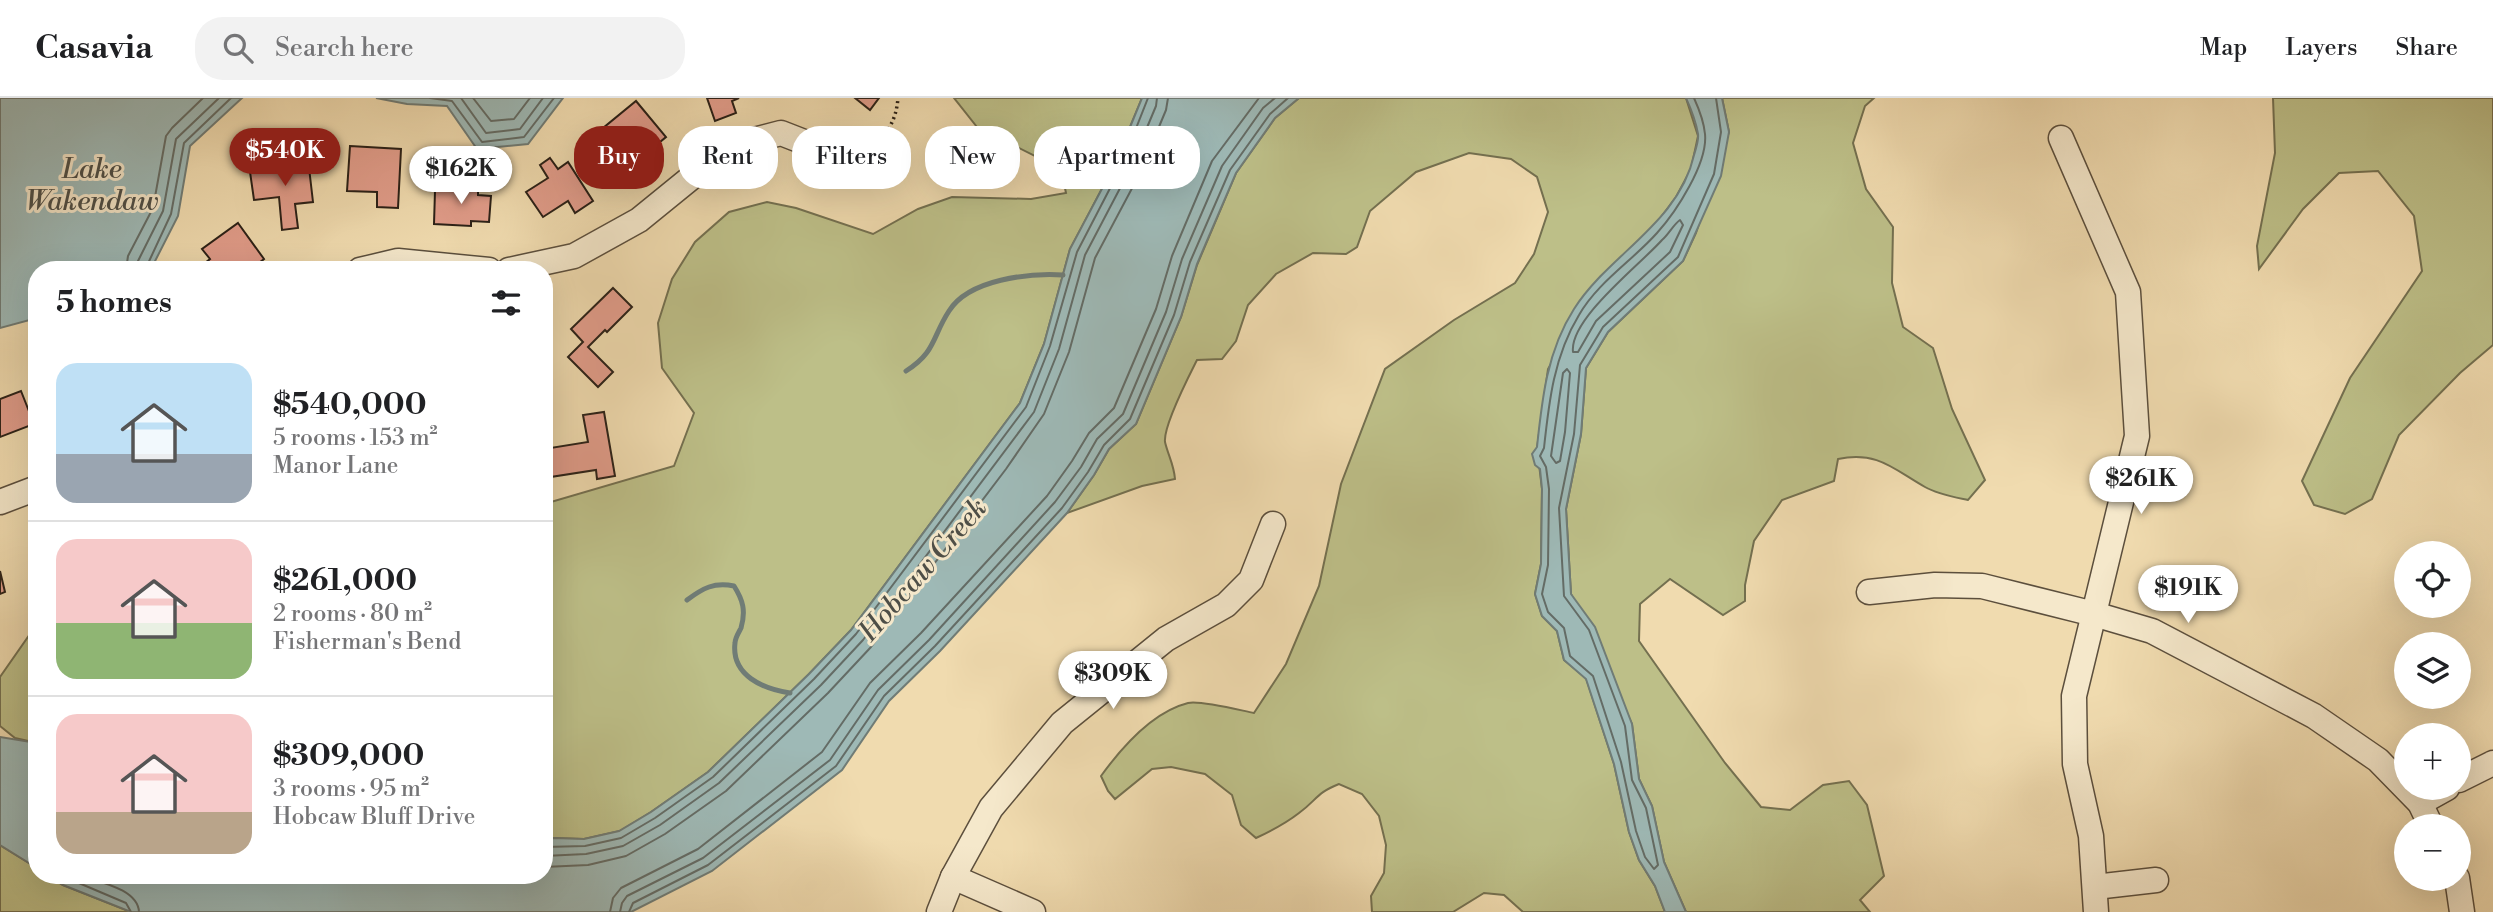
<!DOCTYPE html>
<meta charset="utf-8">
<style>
body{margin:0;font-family:"Libre Bodoni",serif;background:#f2f2f2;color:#202124;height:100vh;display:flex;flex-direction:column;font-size:26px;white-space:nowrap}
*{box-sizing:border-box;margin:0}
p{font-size:23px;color:#757577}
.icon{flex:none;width:38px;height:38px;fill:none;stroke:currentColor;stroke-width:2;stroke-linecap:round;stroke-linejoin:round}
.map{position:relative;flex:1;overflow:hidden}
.panel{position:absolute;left:28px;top:163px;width:525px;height:623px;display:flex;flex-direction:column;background:#fff;border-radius:28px;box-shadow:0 7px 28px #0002}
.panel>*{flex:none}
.banner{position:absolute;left:574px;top:28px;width:665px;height:63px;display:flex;gap:14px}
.controls{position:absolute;left:2394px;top:443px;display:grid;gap:14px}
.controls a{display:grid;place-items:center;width:77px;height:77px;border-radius:50%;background:#fff;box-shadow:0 7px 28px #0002;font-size:35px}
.price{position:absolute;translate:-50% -60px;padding:0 16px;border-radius:24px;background:#fff;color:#222;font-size:23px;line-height:46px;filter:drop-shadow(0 2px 4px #0008)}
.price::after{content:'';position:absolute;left:50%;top:42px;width:21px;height:16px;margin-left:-10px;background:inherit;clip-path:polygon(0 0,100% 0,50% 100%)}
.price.current{background:#8f2418;color:#fff}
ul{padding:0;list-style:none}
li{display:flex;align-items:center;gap:21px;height:175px;padding:0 28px}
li+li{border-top:2px solid #e0e0e0}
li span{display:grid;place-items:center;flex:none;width:196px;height:140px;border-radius:21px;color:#555}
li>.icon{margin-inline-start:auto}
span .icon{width:84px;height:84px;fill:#fffc;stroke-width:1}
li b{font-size:30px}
h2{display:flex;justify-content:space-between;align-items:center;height:84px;padding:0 28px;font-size:30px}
.pill{padding:0 24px;border-radius:28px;background:#fff;box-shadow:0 7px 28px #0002;font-size:24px;line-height:63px}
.pill.current{background:#8f2418;color:#fff}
header{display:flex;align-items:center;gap:42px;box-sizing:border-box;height:98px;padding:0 35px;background:#fff;border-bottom:2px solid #e0e0e0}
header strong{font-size:33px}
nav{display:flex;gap:38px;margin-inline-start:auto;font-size:24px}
.search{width:490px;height:63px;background:#f2f2f2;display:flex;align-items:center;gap:18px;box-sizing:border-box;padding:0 24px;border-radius:28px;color:#757577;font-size:26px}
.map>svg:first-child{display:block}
.green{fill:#bdbf88;stroke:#747050;stroke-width:2}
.water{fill:#9eb9b6;stroke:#707c76;stroke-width:2}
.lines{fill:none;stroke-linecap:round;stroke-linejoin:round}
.shore{stroke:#646c66;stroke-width:2}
.stream{stroke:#707c76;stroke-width:5}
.building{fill:#e29d8b;stroke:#2a2017;stroke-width:2}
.minor-casing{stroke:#5c4f3d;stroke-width:27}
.path{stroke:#2a2017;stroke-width:3.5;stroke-dasharray:2 3.5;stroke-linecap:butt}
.minor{stroke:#f5e8cb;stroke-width:24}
.labels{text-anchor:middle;stroke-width:6;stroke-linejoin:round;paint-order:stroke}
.water-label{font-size:28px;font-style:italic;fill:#4d4e47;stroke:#f5e8cb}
</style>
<header>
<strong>Casavia</strong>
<div class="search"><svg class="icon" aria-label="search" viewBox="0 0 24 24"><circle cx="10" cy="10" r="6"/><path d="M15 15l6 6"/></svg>Search here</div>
<nav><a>Map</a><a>Layers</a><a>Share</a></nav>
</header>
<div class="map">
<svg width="2493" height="814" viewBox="0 0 2493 814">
<rect width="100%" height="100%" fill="#f0dbaf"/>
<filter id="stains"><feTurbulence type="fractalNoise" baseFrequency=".00286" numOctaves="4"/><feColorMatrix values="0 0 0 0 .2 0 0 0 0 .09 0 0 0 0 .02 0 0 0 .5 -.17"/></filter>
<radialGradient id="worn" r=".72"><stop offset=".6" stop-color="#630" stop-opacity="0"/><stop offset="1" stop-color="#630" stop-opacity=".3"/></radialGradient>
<!-- green -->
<g class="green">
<polygon points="954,0 1142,0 1114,68 1070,151 1044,246 1020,305 851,532 809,576 708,674 651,714 620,733 584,741 554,740 544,743 544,406 674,368 694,315 662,270 658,225 672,181 695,144 729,114 767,104 796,110 873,136 918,111 952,99 1031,101 1066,95 1061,71 977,29"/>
<path d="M 1299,0 L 1686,0 L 1698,38 L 1691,71 L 1676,99 L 1652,131 L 1600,179 L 1548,271 L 1537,350 L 1542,391 L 1541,466 L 1535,496 L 1542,518 L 1557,533 L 1564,562 L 1586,580 L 1614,666 L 1629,734 L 1639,762 L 1655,788 L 1665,814 L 1523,814 L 1504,797 L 1484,795 L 1453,814 L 1372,814 L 1371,798 L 1384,775 L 1386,747 L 1379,718 L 1362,696 L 1339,686 C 1316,695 1317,702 1299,715 C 1285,726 1271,733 1256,740 L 1241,727 L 1232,697 L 1205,676 L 1171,669 L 1152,671 L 1115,701 L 1108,693 L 1101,678 C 1122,649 1152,614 1188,605 C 1200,602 1239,612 1254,615 L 1286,566 L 1319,488 L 1341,386 L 1385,271 L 1454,222 L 1515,185 L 1534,156 L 1548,114 L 1537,79 L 1511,61 L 1469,55 L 1416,74 L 1370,113 L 1357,149 L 1346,156 L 1313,155 L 1276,176 L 1248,207 L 1236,243 L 1222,261 L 1197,262 C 1189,278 1163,328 1165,344 C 1168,357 1174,367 1175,381 L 1142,388 L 1067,415 L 1094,377 L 1109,351 L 1136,326 L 1181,219 L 1197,167 L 1236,75 L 1275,20 Z"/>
<path d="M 1722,0 L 1874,0 L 1865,8 L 1853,45 L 1866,91 L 1893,129 L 1892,185 L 1903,229 L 1933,250 L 1952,311 L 1985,382 L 1968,402 C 1954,399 1937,396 1925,389 C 1893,371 1878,353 1838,361 L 1834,383 L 1782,402 L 1754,443 L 1745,487 L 1745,503 L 1723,517 L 1670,481 L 1640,506 L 1639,543 L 1725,665 L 1761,709 L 1790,712 L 1823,687 L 1849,683 L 1867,707 L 1884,778 L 1860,802 L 1870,814 L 1686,814 L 1664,764 L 1652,708 L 1639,681 L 1632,626 L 1571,496 L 1566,411 L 1581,336 L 1586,270 L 1608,234 L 1683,163 L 1696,135 L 1729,34 Z"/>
<polygon points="2273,0 2493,0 2493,247 2460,275 2399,337 2372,401 2345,416 2314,407 2302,383 2350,280 2422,173 2414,118 2378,73 2339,75 2303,111 2259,171 2257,148 2275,55"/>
<polygon points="37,526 37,645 15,640 0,628 0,579"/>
<polygon points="0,747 37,770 37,777 47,777 63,787 131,814 0,814"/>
</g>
<!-- water -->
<g class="water">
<polygon points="0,0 242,0 190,48 178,118 151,171 37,172 37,220 0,230"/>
<polygon points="376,0 563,0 528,46 477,51 447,8 407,6"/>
<polygon points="1142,0 1299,0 1275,20 1236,75 1197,166 1181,219 1136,326 1109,351 1094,377 1067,415 940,553 889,603 842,672 712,773 631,814 131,814 63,787 47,777 544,777 544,743 554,740 584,741 619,733 651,714 708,674 809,576 851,532 1020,305 1044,246 1070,151 1114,68"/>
<path d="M 1686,0 L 1722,0 L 1729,34 L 1721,78 L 1683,163 L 1608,234 L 1586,270 L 1581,336 L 1566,411 L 1571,496 L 1595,529 L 1632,626 L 1639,681 L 1652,708 L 1664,764 L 1686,814 L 1665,814 L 1655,788 L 1639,762 L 1629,734 L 1614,666 L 1586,581 L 1564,562 L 1557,533 L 1542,518 L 1535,496 L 1541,466 L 1542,391 L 1540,371 L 1535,367 L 1532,356 L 1537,349 C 1542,301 1547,253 1574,211 C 1609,156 1679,125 1694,57 C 1696,50 1699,42 1698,36 C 1696,24 1691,11 1686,0 Z"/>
<polygon points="0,639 37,645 37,770 0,747"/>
</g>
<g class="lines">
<!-- shore -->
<g class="shore">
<polyline points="430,0 452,3 482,44 524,39 554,0"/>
<polyline points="461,0 486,35 520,31 543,0"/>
<polyline points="473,0 491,23 514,21 530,0"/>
<path d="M 1694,0 C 1699,11 1704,25 1705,36 C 1708,65 1676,114 1657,135 C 1632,163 1598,184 1579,217 C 1554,258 1549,303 1544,350 L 1540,358 L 1546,369 L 1549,391 L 1548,467 L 1542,496 L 1548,514 L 1564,530 L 1570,558 L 1593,578 L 1621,664 L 1636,733 L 1645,759 L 1654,771 L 1658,767 L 1646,710 L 1632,682 L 1625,628 L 1589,532 L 1564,498 L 1559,410 L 1574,336 L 1580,267 L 1603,229 L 1678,159 L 1714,76 L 1721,34 L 1716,0"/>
<path d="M 1680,122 L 1683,127 L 1670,154 L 1596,223 L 1578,254 L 1573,254 C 1569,221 1641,166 1662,142 C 1669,136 1673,127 1680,122 Z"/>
<polyline points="126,172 128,158 153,110 166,38 172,30 203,0"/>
<polyline points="136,172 138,163 163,113 176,41 219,0"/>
<polyline points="145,172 171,116 184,45 231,0"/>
<polygon points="1567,271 1570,275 1565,334 1560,363 1556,365 1551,358 1563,275"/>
<polyline points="544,749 585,748 621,740 655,720 713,679 814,581 856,536 1026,309 1050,248 1077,154 1120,71 1148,0"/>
<polyline points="544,758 586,756 623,748 660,727 719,685 821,587 863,542 1034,314 1059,251 1085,157 1128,75 1156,8 1157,0"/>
<polyline points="544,769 588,767 626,758 665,736 726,693 828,595 871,549 1006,371 1044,316 1069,254 1095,160 1138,79 1166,12 1168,0"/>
<polyline points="60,777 126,805 131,814"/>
<path d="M 80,777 C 99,784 138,791 139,814"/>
<polyline points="610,814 613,800 621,790 698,751 822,654 870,585 921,535 1047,398 1072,363 1089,335 1114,310 1156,211 1172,158 1212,63 1259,0"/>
<polyline points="620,814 622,805 627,798 703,760 830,662 878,592 929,542 1055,404 1081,369 1097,341 1123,316 1166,214 1182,161 1222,68 1263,10 1275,0"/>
<polyline points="629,814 633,805 708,767 836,668 884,598 935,548 1062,410 1088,374 1104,347 1130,321 1174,217 1190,164 1230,72 1270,16 1288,0"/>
</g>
<!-- stream -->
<g class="stream">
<path d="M 906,273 C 936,254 932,239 949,213 C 969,181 1029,175 1063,177"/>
<path d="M 687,502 C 703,490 714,484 734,488 C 743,502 746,513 741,530 C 739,534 735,540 735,545 C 731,578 764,591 790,595"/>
</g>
</g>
<!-- building -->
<g class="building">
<polygon points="707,0 739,0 732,3 736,15 715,23"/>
<polygon points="855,0 879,0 870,12"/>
<polygon points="636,3 666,39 627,71 597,35"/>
<polygon points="350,48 401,51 398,110 377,109 377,94 347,93"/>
<polygon points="550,60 558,71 568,64 593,103 575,115 568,103 543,119 526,94 548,80 540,67"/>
<polygon points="308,61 313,104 295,106 298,130 282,132 279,99 254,102 250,74 277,71 276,65"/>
<polygon points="447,86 478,87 478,97 491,98 489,124 471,123 471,128 434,126 435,93 447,93"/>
<polygon points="238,125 264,161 250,172 196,172 210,161 202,151"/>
<polygon points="613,190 632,209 607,234 605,232 588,249 613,274 598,289 568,259 583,244 571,231"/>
<polygon points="21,293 34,326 0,339 0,301"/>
<polygon points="604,314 615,378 597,381 596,372 544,380 544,351 588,344 583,317"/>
<polygon points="37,446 37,466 30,449"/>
<polygon points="0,473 5,494 0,496"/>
</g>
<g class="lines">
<defs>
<g id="minor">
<polyline points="2061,40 2128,194 2137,338 2074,598 2075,666 2091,738 2096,814"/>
<polyline points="360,172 398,163 489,172"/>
<polyline points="509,172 574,158 639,122 730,48 781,35 858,65"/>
<polyline points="0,404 37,390"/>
<polyline points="1869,494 1935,487 1982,488 2094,516 2152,533 2314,618 2378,662 2420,705 2431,728"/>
<polyline points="2459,682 2493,665"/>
<polyline points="2420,705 2447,690"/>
<polyline points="953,779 1033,814"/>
<polyline points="2457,780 2462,814"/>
<polyline points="2095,789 2156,782"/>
<polyline points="939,814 953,779 991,710 1062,625 1166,541 1226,507 1251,482 1273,426"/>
</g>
</defs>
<!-- minor casing -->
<use href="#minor" class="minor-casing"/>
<!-- path -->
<path class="path" d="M 871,52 C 887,35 896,24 898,0"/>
<!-- minor -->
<use href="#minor" class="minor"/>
</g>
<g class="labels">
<!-- water labels -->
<g class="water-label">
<text x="92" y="80">Lake<tspan x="92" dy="32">Wakendaw</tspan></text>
<text transform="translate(922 471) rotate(-49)" y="10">Hobcaw Creek</text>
</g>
</g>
<rect width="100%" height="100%" filter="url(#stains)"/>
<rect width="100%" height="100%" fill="url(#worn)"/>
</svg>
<div class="controls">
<a><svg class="icon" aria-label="locate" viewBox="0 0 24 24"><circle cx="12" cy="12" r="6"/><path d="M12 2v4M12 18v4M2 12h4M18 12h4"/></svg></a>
<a><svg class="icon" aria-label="layers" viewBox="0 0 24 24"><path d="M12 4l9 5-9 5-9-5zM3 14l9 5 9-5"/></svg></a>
<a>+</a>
<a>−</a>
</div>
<b class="price current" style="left:285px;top:90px">$540K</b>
<b class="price" style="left:461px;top:108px">$162K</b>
<b class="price" style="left:2141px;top:418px">$261K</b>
<b class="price" style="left:2188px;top:527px">$191K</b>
<b class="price" style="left:1113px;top:613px">$309K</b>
<div class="banner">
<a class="pill current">Buy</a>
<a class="pill">Rent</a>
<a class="pill">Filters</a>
<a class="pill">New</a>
<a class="pill">Apartment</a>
</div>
<section class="panel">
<h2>5 homes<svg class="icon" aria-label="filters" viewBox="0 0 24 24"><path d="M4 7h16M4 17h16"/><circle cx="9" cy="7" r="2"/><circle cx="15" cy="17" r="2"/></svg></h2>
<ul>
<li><span style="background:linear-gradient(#bfe0f5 65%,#9aa5b1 0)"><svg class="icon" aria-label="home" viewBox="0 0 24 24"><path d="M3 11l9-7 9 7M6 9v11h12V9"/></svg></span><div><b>$540,000</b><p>5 rooms · 153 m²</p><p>Manor Lane</p></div></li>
<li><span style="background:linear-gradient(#f6c9c9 60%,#8fb573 0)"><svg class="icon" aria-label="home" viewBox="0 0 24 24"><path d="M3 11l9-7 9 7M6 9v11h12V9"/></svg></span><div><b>$261,000</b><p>2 rooms · 80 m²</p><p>Fisherman's Bend</p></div></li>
<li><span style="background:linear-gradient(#f6c9c9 70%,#b9a48a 0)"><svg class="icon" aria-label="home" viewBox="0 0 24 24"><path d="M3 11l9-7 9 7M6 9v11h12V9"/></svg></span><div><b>$309,000</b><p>3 rooms · 95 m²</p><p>Hobcaw Bluff Drive</p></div></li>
</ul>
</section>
</div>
